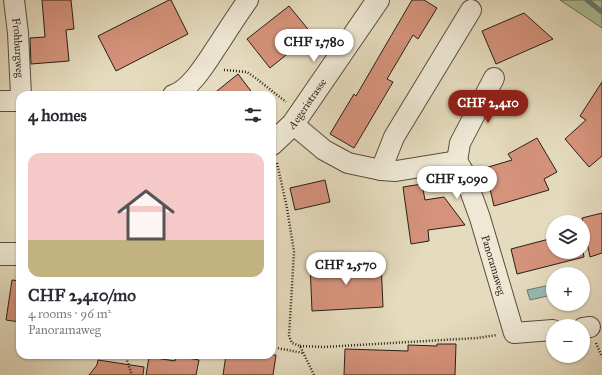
<!DOCTYPE html>
<meta charset="utf-8">
<style>
body{margin:0;font-family:"IM FELL Great Primer",serif;background:#f2f2f3;color:#2b2b33;height:100vh;display:flex;flex-direction:column;font-size:15px;white-space:nowrap}
*{box-sizing:border-box;margin:0}
p{font-size:13px;color:#7c7c81}
.icon{flex:none;width:22px;height:22px;fill:none;stroke:currentColor;stroke-width:2;stroke-linecap:round;stroke-linejoin:round}
.map{position:relative;flex:1;overflow:hidden}
.details{position:absolute;left:16px;top:91px;width:260px;height:268px;display:flex;flex-direction:column;background:#fff;border-radius:12px;box-shadow:0 1px 3px #0004}
.details>*{flex:none}
.controls{position:absolute;left:546px;top:215px;display:grid;gap:8px}
.controls a{display:grid;place-items:center;width:44px;height:44px;border-radius:50%;background:#fff;box-shadow:0 1px 3px #0004;font-size:20px}
.price{position:absolute;translate:-50% -34px;padding:0 9px;border-radius:14px;background:#fff;color:#222;font-size:13px;line-height:26px;filter:drop-shadow(0 1px 2px #0008)}
.price::after{content:'';position:absolute;left:50%;top:24px;width:12px;height:9px;margin-left:-6px;background:inherit;clip-path:polygon(0 0,100% 0,50% 100%)}
.price.active{background:#8f2418;color:#fff}
ul{padding:0;list-style:none}
li{display:grid;align-content:center;gap:8px;height:212px;padding:0 12px}
li+li{border-top:1px solid #e1e1e2}
li span{display:grid;place-items:center;height:124px;border-radius:12px;color:#555}
li>.icon{margin-inline-start:auto}
span .icon{width:72px;height:72px;fill:#fffc;stroke-width:1}
li b{font-size:17px}
h2{display:flex;justify-content:space-between;align-items:center;height:48px;padding:0 12px;font-size:17px}
.map>svg:first-child{display:block}
.green{fill:#aec197;stroke:#6b7057}
.water{fill:#96bbb2;stroke:#6a7c74}
.lines{fill:none;stroke-linecap:round;stroke-linejoin:round}
.stream{stroke:#6a7c74;stroke-width:5}
.building{fill:#d5937b;stroke:#281e17}
.minor-casing{stroke:#574d41;stroke-width:22}
.tertiary-casing{stroke:#574d41;stroke-width:24}
.path{stroke:#281e17;stroke-width:2.5;stroke-dasharray:1 2;stroke-linecap:butt}
.minor{stroke:#eee8d5;stroke-width:20}
.tertiary{stroke:#eee8d5;stroke-width:22}
.labels{text-anchor:middle;stroke-width:3.5;stroke-linejoin:round;paint-order:stroke}
.street-label{font-size:11px;fill:#281e17;stroke:#eee8d5}
</style>
<div class="map">
<svg width="602" height="375" viewBox="0 0 602 375">
<rect width="100%" height="100%" fill="#e5dbbe"/>
<filter id="stains"><feTurbulence type="fractalNoise" baseFrequency=".005" numOctaves="4"/><feColorMatrix values="0 0 0 0 .2 0 0 0 0 .09 0 0 0 0 .02 0 0 0 .5 -.17"/></filter>
<radialGradient id="worn" r=".72"><stop offset=".6" stop-color="#630" stop-opacity="0"/><stop offset="1" stop-color="#630" stop-opacity=".3"/></radialGradient>
<!-- green -->
<polygon class="green" points="560,0 602,0 602,28"/>
<!-- water -->
<polygon class="water" points="550,285 552,295 530,300 527,290"/>
<g class="lines">
<!-- stream -->
<polyline class="stream" points="587,0 602,12"/>
</g>
<!-- building -->
<g class="building">
<polygon points="42,0 71,0 74,29 66,30 69,61 31,64 30,38 45,37"/>
<polygon points="169,0 171,0 188,34 116,71 98,36"/>
<polygon points="412,0 424,0 437,8 418,39 413,35 387,79 393,82 354,148 330,134 354,94 356,96"/>
<polygon points="289,6 312,34 270,68 247,39"/>
<polygon points="524,13 553,39 496,64 482,31"/>
<polygon points="238,74 254,95 212,95"/>
<polygon points="602,82 602,156 589,167 565,139 586,120 580,116"/>
<polygon points="537,138 557,172 544,179 549,190 494,206 485,168 512,160 508,154"/>
<polygon points="325,180 330,202 295,210 290,188"/>
<polygon points="422,184 425,200 444,197 465,225 428,230 429,241 411,244 403,187"/>
<polygon points="602,213 602,253 590,257 582,218"/>
<polygon points="553,238 553,252 583,252 584,257 517,274 511,249"/>
<polygon points="381,261 383,307 312,311 310,264"/>
<polygon points="12,280 20,281 20,322 6,320"/>
<polygon points="437,344 456,344 455,375 344,375 345,349 408,351 408,345 437,346"/>
<polygon points="226,355 276,355 273,375 223,375"/>
<polygon points="176,356 199,360 196,375 146,375 149,357 175,361"/>
<polygon points="98,360 144,367 143,375 89,375 97,365"/>
</g>
<g class="lines">
<defs>
<g id="minor">
<path id="s1" d="M 14,0 L 18,33 L 21,95"/>
<path d="M 173,95 C 192,89 209,58 220,42 C 229,28 238,14 248,0"/>
<polyline points="0,101 20,101"/>
<path id="s2" d="M 293,124 L 324,150 L 348,163 L 381,170 L 396,171 L 457,161 L 463,171 L 480,218 L 514,333 L 553,330"/>
<polyline points="457,161 460,143 494,78"/>
<polyline points="381,170 394,137 471,10"/>
<polyline points="583,328 590,327"/>
</g>
<g id="tertiary">
<path id="s3" d="M 272,144 L 293,124 L 378,0"/>
<polyline points="0,254 20,254"/>
</g>
</defs>
<!-- minor casing -->
<use href="#minor" class="minor-casing"/>
<!-- tertiary casing -->
<use href="#tertiary" class="tertiary-casing"/>
<!-- path -->
<g class="path">
<polyline points="224,70 247,72 257,79 286,102"/>
<polyline points="277,163 287,208 294,252 289,336 292,343 300,346 314,375"/>
<polyline points="596,343 602,357"/>
<polyline points="300,346 324,347 477,338 497,335"/>
<polyline points="272,347 303,353"/>
<polyline points="125,355 132,375"/>
</g>
<!-- minor -->
<use href="#minor" class="minor"/>
<!-- tertiary -->
<use href="#tertiary" class="tertiary"/>
</g>
<g class="labels">
<!-- street labels -->
<g class="street-label">
<text dy="4" stroke="none"><textPath href="#s1" startOffset="48">Frohburgweg</textPath></text>
<text dy="4" stroke="none"><textPath href="#s3" startOffset="54">Aegeristrasse</textPath></text>
<text dy="4" stroke="none"><textPath href="#s2" startOffset="289">Panoramaweg</textPath></text>
</g>
</g>
<rect width="100%" height="100%" filter="url(#stains)"/>
<rect width="100%" height="100%" fill="url(#worn)"/>
</svg>
<div class="controls">
<a><svg class="icon" aria-label="layers" viewBox="0 0 24 24"><path d="M12 4l9 5-9 5-9-5zM3 14l9 5 9-5"/></svg></a>
<a>+</a>
<a>−</a>
</div>
<b class="price" style="left:314px;top:63px">CHF 1,780</b>
<b class="price active" style="left:488px;top:124px">CHF 2,410</b>
<b class="price" style="left:457px;top:200px">CHF 1,090</b>
<b class="price" style="left:346px;top:286px">CHF 2,570</b>
<section class="details">
<h2>4 homes<svg class="icon" aria-label="filters" viewBox="0 0 24 24"><path d="M4 7h16M4 17h16"/><circle cx="9" cy="7" r="2"/><circle cx="15" cy="17" r="2"/></svg></h2>
<ul>
<li><span style="background:linear-gradient(#f6c9c9 70%,#c2b280 0)"><svg class="icon" aria-label="home" viewBox="0 0 24 24"><path d="M3 11l9-7 9 7M6 9v11h12V9"/></svg></span><div><b>CHF 2,410/mo</b><p>4 rooms · 96 m²</p><p>Panoramaweg</p></div></li>
</ul>
</section>
</div>
